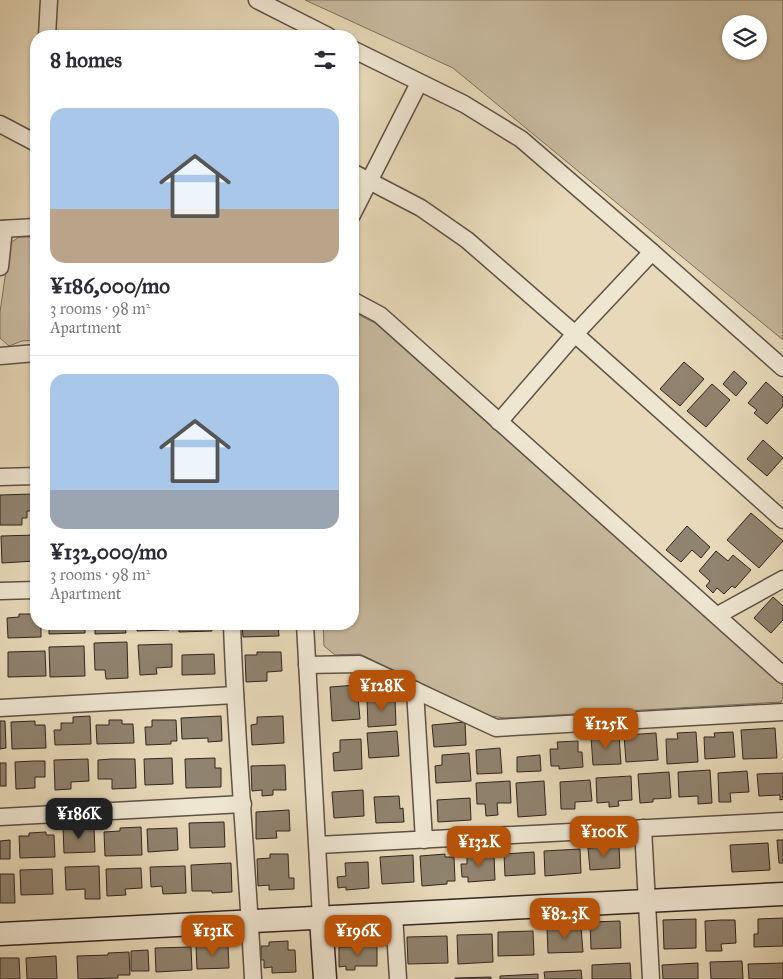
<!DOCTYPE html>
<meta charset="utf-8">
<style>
body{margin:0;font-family:"IM FELL Great Primer",serif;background:#f7f7f7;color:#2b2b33;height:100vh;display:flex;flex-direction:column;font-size:19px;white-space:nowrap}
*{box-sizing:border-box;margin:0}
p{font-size:16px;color:#7c7c81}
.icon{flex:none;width:28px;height:28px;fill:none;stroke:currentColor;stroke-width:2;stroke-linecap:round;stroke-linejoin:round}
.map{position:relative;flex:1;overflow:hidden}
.drawer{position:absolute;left:30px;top:30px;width:329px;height:600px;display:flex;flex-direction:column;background:#fff;border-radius:20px;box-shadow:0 1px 4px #0004}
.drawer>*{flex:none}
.buttons{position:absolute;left:722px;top:15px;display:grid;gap:10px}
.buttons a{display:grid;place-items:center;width:45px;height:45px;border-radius:50%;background:#fff;box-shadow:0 1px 4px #0004;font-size:25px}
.price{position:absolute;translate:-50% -42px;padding:0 11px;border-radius:10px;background:#b45309;color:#fff;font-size:16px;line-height:32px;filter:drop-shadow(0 1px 2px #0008)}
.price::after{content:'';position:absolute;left:50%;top:30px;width:15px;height:11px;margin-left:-8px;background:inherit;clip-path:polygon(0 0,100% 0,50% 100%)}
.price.active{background:#222;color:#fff}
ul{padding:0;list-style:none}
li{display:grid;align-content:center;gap:10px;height:265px;padding:0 20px}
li+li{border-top:1px solid #e1e1e2}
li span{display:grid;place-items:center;height:155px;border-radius:15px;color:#555}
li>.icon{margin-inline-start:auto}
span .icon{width:90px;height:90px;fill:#fffc;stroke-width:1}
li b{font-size:21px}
h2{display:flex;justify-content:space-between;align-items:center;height:60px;padding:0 20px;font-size:21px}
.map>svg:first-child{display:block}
.green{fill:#c8ba9f;stroke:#7c705e;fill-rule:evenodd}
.building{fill:#90836f;stroke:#31251e}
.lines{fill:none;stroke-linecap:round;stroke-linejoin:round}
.street-casing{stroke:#5e5245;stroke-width:19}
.secondary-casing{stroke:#31251e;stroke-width:25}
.street{stroke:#efe6d2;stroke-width:16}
.secondary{stroke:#efe6d2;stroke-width:22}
</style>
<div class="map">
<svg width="783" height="979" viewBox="0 0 783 979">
<rect width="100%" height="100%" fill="#e7d9b9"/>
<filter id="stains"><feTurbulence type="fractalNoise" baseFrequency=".004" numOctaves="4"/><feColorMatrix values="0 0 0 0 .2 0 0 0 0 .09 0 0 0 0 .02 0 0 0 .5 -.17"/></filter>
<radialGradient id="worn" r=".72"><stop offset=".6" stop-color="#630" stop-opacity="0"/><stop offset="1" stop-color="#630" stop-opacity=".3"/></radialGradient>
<!-- green -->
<g class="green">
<path d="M 305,0 L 783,0 L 783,340 L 453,68 ZM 731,24 L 759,24 L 759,51 L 731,51 Z"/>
<polygon points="19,237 36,237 36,340 22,341 9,346 0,338 0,312 10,243"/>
<polygon points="353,312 375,323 783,686 783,698 781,702 505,718 490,716 360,654 335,655 324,646 323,624 352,624"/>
</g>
<!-- building -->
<g class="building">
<polygon points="684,362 704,379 680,406 660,389"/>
<polygon points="734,371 747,383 736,396 723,384"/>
<polygon points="766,382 783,397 783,406 767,424 754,413 757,410 748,403"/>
<polygon points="712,384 730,400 706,427 687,411"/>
<polygon points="763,440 783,458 767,476 747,459"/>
<polygon points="33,494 34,511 27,511 27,518 22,518 22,525 0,525 0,495"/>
<polygon points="751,513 783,541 759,568 727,540"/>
<polygon points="687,526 710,547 701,558 692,550 681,562 666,550"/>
<polygon points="36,535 36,561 2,563 1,536"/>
<polygon points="716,551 728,561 733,555 751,570 735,588 732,586 724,594 717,588 713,593 706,586 710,581 699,571"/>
<polygon points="773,597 783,606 783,620 771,633 754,618"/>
<polygon points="19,614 36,614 36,624 41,624 41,637 8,638 7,618 19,617"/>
<polygon points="49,624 85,624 85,633 49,634"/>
<polygon points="95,624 125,624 126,633 95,634"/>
<polygon points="137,624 169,624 169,630 137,631"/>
<polygon points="179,624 212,624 212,631 179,632"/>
<polygon points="242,624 278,624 279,636 243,637"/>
<polygon points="127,642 128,678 106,679 105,670 95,670 94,643"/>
<polygon points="172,644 172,667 156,668 157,674 140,675 138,645"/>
<polygon points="84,646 85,676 50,677 49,647"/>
<polygon points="45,651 46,676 8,677 8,652"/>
<polygon points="257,652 281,652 282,671 267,672 267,681 246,682 245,655 257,655"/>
<polygon points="214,654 215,674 182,675 182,655"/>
<polygon points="357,685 360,719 332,721 330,687"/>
<polygon points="395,698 396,725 368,727 367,700"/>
<polygon points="90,716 91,744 55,745 54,730 61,730 61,723 73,723 73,717"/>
<polygon points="221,716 222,741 208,742 208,738 182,739 181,718"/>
<polygon points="283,716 284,743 252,745 251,725 257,724 257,717"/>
<polygon points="109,720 122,720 122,724 133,724 134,743 97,744 96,725 109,725"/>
<polygon points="152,720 176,720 177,741 171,741 171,744 146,745 145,727 152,727"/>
<polygon points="0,721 5,721 6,748 0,749"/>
<polygon points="35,721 35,725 45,725 46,748 12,749 11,722"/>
<polygon points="465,722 466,745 434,747 432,725"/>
<polygon points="775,728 777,758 743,759 741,730"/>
<polygon points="397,731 399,756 369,758 367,733"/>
<polygon points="696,732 698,762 667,764 666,739 678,739 677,733"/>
<polygon points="733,732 735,757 705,759 704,737 715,737 714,733"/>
<polygon points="656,733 658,760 626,762 624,735"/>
<polygon points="619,735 621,764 593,765 591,737"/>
<polygon points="361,739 362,769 334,771 333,753 340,752 340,740"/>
<polygon points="578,741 578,752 582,752 583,767 559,769 559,766 551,766 550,749 558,749 557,742"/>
<polygon points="500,748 502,773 477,774 476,750"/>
<polygon points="469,753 471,781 436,783 435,766 442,765 442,755"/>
<polygon points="540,755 541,771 517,772 517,757"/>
<polygon points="172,758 173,784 145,785 144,759"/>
<polygon points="215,758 215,768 221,768 221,787 186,788 185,759"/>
<polygon points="88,759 89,781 71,782 71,789 55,790 54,760"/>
<polygon points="111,759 135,759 136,788 112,789 112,779 98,779 98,760"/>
<polygon points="34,761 45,761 45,777 35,777 35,788 16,789 15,762"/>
<rect x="0" y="763" width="6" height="23"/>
<polygon points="285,765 286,790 273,790 273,795 262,796 262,790 252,791 251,766"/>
<polygon points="710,770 712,803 698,804 698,796 679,797 678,772"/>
<polygon points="747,771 749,792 730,793 731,802 719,802 718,773"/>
<polygon points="669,772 671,798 653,799 653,802 640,803 638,774"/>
<polygon points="783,773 783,799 780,800 780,795 759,796 757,774"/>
<polygon points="631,776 632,800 618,801 619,806 609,807 609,802 597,803 596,778"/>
<polygon points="590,780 592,801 575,802 575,809 561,809 560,782"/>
<polygon points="510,781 511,803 497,803 498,815 486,816 485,804 477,804 476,783"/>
<polygon points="544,781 546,815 518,817 516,783"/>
<polygon points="363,790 364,816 334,818 332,792"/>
<polygon points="399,796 400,809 403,808 404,822 376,823 374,797"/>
<polygon points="470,798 471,820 438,822 437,800"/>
<polygon points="289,810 290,831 276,831 277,838 256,839 256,812"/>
<polygon points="224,822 225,847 190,848 189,823"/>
<polygon points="94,827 95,852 64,853 63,828"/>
<polygon points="141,827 142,855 105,856 104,832 120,831 120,828"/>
<polygon points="177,828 178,850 148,852 147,829"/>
<polygon points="46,832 46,835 54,835 55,857 20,858 19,836 29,836 29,833"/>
<polygon points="10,840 10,859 0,859 0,841"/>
<polygon points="777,840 783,840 783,863 779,863"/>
<polygon points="768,843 770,870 732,872 730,845"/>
<polygon points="619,846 620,868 590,870 588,848"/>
<polygon points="580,849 581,873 545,876 544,851"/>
<polygon points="534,852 535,874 505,876 504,854"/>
<polygon points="270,854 288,854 289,878 294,878 294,889 269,890 269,885 258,886 257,859 270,858"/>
<polygon points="445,854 445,857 454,857 455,881 447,881 447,884 422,886 420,856"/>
<polygon points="494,854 495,880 468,882 468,877 462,877 461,864 467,864 467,856"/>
<polygon points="413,855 414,882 382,884 380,857"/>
<polygon points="368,862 369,888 346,890 346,887 338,888 337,877 346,876 345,863"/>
<polygon points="231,863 232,892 212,893 212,891 192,891 191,865"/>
<polygon points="99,866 100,899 85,899 85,889 66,890 65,867"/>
<polygon points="185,866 186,893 163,894 162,886 151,887 150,867"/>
<polygon points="141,868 142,888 125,889 126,895 107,896 106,869"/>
<polygon points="52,869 53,894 21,895 20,870"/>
<polygon points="0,874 14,874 15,903 0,903"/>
<polygon points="783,918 783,946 754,947 754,934 758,934 758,919"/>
<polygon points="696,919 696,948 664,949 663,920"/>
<polygon points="721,920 735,920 736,943 721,944 722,951 706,951 705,921"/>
<polygon points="620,921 621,948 591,949 590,922"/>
<polygon points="581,927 583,952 548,953 547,928"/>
<polygon points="533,931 534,955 498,956 498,932"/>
<polygon points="492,934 493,962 458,964 457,935"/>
<polygon points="447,936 448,963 408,964 407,937"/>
<polygon points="288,941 288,950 295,950 296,972 272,973 272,967 264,968 264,960 261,960 261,946 269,946 269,942"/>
<polygon points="228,945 229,968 197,969 196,946"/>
<polygon points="377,946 377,966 355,966 355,970 346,970 346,966 339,967 339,947"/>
<polygon points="191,947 192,970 156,972 155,948"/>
<polygon points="148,950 149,971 131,971 131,951"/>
<polygon points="129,952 130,975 118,975 118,978 78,979 77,956 108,955 108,953"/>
<polygon points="56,956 57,979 27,979 26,958"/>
<polygon points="0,958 19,958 20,979 0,979"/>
<polygon points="742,961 743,979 711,979 710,962"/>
<polygon points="630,963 631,979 592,979 592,965"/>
<polygon points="698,963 698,979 663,979 662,965"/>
<polygon points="783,963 783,979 749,979 748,964"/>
<polygon points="581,970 582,979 545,979 544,972"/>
<polygon points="538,974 538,979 500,979 500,976"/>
<polygon points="491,977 491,979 455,979 455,978"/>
</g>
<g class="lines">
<defs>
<g id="street">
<polyline points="257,0 328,36"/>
<polyline points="47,36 49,0"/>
<polyline points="352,49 464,104 521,139 652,252 783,368"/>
<polyline points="0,124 36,143"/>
<polyline points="352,172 421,208 467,240 575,334 783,520"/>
<polyline points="352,215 419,83"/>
<polyline points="0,229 36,227"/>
<polyline points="0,267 4,229"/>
<polyline points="352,300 380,315 783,675"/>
<polyline points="0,356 36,353"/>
<polyline points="499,422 575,334 652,252"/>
<polyline points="0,477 36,476"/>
<polyline points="0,591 36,590"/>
<polyline points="718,615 783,579"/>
<path d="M 232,624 C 236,742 247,861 253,979"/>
<polyline points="305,624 321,918"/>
<polyline points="307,665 359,664 496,728 783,712"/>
<polyline points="415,690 424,840"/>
<polyline points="0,708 235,695"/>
<polyline points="0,817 243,804"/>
<polyline points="643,828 651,979"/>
<polyline points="318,845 783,821"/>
<polyline points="394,914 398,979"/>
</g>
<g id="secondary">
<polyline points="321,918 325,979"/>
<polyline points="0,934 783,894"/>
</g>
</defs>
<!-- street casing -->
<use href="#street" class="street-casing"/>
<!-- secondary casing -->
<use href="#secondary" class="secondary-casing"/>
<!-- street -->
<use href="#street" class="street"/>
<!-- secondary -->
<use href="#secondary" class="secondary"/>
</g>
<rect width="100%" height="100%" filter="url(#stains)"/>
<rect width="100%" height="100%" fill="url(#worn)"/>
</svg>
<div class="buttons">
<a><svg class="icon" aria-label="layers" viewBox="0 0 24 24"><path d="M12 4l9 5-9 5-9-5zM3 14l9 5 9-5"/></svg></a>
</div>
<b class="price" style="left:382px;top:712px">¥128K</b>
<b class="price" style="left:606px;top:750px">¥125K</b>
<b class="price active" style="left:79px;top:840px">¥186K</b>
<b class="price" style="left:604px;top:858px">¥100K</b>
<b class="price" style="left:479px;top:868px">¥132K</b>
<b class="price" style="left:565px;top:940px">¥82.3K</b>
<b class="price" style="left:213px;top:957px">¥131K</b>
<b class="price" style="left:358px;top:957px">¥196K</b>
<section class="drawer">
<h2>8 homes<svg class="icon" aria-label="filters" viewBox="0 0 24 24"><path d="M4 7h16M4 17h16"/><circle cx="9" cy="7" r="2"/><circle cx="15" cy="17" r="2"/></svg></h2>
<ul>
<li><span style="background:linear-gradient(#a9c7e8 65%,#b9a48a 0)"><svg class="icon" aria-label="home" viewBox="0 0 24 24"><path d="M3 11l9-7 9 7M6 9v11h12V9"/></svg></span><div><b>¥186,000/mo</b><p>3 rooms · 98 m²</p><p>Apartment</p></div></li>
<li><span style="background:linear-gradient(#a9c7e8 75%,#9aa5b1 0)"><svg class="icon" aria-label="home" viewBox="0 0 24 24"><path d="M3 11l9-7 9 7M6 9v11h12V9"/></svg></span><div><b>¥132,000/mo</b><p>3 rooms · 98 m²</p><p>Apartment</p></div></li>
</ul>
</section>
</div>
